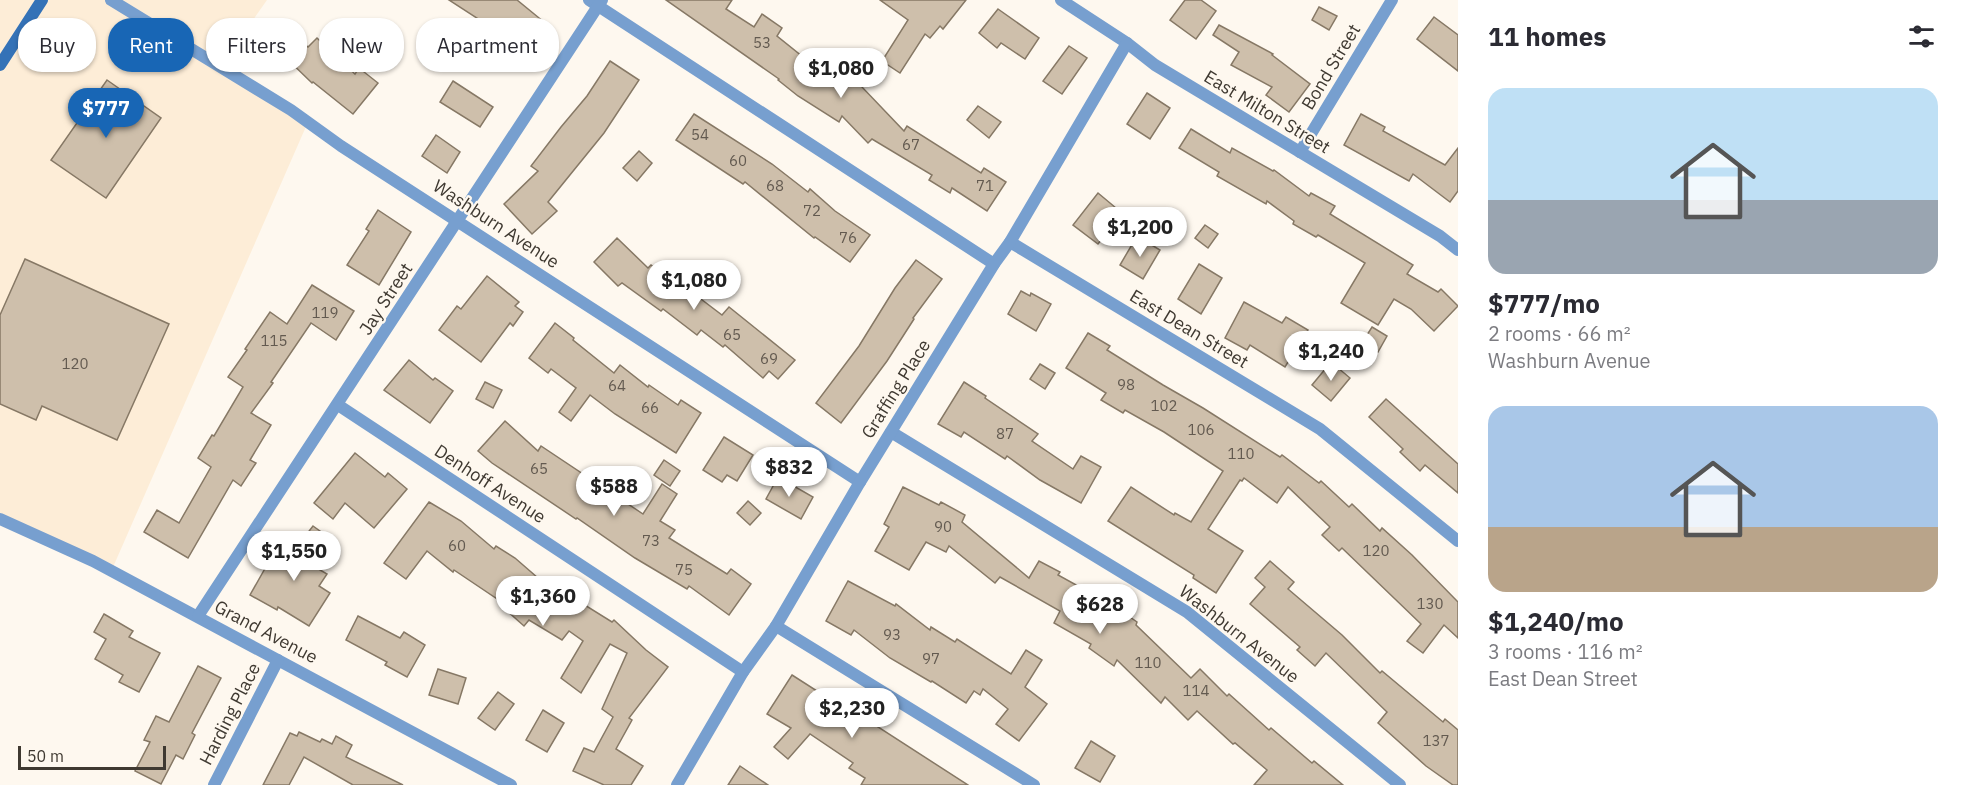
<!DOCTYPE html>
<meta charset="utf-8">
<style>
body{margin:0;font-family:"IBM Plex Sans",sans-serif;background:#f7f7f7;color:#2b2b33;height:100vh;display:flex;flex-direction:column;font-size:22px;white-space:nowrap}
*{box-sizing:border-box;margin:0}
p{font-size:20px;color:#7c7c81}
.icon{flex:none;width:33px;height:33px;fill:none;stroke:currentColor;stroke-width:2;stroke-linecap:round;stroke-linejoin:round}
.map{position:relative;flex:1;overflow:hidden}
.panel{display:flex;flex-direction:column;background:#fff;width:510px}
.panel>*{flex:none}
.hud{position:absolute;left:18px;top:18px;width:570px;height:54px;display:flex;gap:12px}
.scale{position:absolute;left:18px;bottom:15px;width:148px;box-sizing:border-box;padding-left:6px;border:3px solid #3f3931;border-top:0;font-size:16px;line-height:21px;white-space:nowrap;color:#3f3931;-webkit-text-stroke:4px #fef8ef;paint-order:stroke}
.price{position:absolute;translate:-50% -51px;padding:0 14px;border-radius:21px;background:#fff;color:#222;font-size:20px;line-height:39px;filter:drop-shadow(0 2px 3px #0008)}
.price::after{content:'';position:absolute;left:50%;top:36px;width:18px;height:14px;margin-left:-9px;background:inherit;clip-path:polygon(0 0,100% 0,50% 100%)}
.price.current{background:#1866b5;color:#fff}
ul{padding:0;list-style:none}
li{display:grid;align-content:center;gap:12px;height:318px;padding:0 30px}
li span{display:grid;place-items:center;height:186px;border-radius:18px;color:#555}
li>.icon{margin-inline-start:auto}
span .icon{width:108px;height:108px;fill:#fffc;stroke-width:1}
li b{font-size:26px}
h2{display:flex;justify-content:space-between;align-items:center;height:72px;padding:0 30px;font-size:26px}
.chip{padding:0 21px;border-radius:24px;background:#fff;box-shadow:0 2px 4px #0004;font-size:21px;line-height:54px}
.chip.current{background:#1866b5;color:#fff}
main{display:flex;flex:1;min-height:0}
.map>svg:first-child{display:block}
.built{fill:#fdedd7}
.building{fill:#cebfab;stroke:#867865;stroke-width:1.5}
.lines{fill:none;stroke-linecap:round;stroke-linejoin:round}
.street{stroke:#779fcf;stroke-width:12}
.secondary{stroke:#3472b7;stroke-width:12}
.labels{text-anchor:middle;stroke-width:4.5;stroke-linejoin:round;paint-order:stroke}
.number-label{font-size:15px;fill:#635a50}
.street-label{font-size:18px;fill:#3f3931;stroke:#fef8ef}
</style>
<main>
<div class="map">
<svg width="1458" height="785" viewBox="0 0 1458 785">
<rect width="100%" height="100%" fill="#fef8ef"/>
<!-- built -->
<polygon class="built" points="0,0 267,0 220,67 308,122 110,574 0,523"/>
<!-- building -->
<g class="building">
<polygon points="449,0 517,0 544,22 526,44 518,37 512,44 497,31"/>
<polygon points="666,0 732,0 726,9 754,27 762,14 782,28 777,36 833,81 845,62 867,76 861,86 904,131 907,126 981,173 984,168 1006,182 987,211 952,188 950,193 929,180 932,175 872,139 868,143 842,116 839,122 798,96 778,80 779,79"/>
<polygon points="880,0 966,0 943,29 940,26 930,38 925,34 900,73 882,61 908,20"/>
<polygon points="1185,0 1201,0 1216,11 1196,39 1170,20"/>
<polygon points="1319,7 1337,16 1329,30 1312,20"/>
<polygon points="998,9 1039,38 1025,59 1001,43 997,48 979,33"/>
<polygon points="1434,17 1458,35 1458,71 1417,39"/>
<polygon points="266,20 308,47 317,38 355,74 359,68 378,83 353,114 313,82 312,83 283,55 281,59 253,40"/>
<polygon points="1219,25 1273,54 1272,55 1310,84 1289,112 1266,95 1272,87 1231,65 1239,52 1213,35"/>
<polygon points="1069,46 1087,58 1062,94 1043,81"/>
<polygon points="610,61 639,80 604,133 548,202 557,211 532,234 504,204 538,171 531,166 561,127 587,96"/>
<polygon points="107,80 161,118 106,198 51,160"/>
<polygon points="453,81 493,107 480,127 440,102"/>
<polygon points="1147,93 1170,108 1150,139 1127,124"/>
<polygon points="978,106 1001,122 989,138 967,120"/>
<polygon points="694,114 772,164 808,192 810,189 835,211 870,235 850,262 815,237 814,238 745,182 743,184 676,140"/>
<polygon points="1361,114 1385,127 1383,131 1445,165 1458,148 1458,191 1450,202 1413,174 1409,181 1344,145"/>
<polygon points="1191,129 1230,153 1232,148 1273,171 1274,170 1309,196 1311,193 1335,206 1330,214 1413,265 1407,274 1438,292 1441,289 1458,306 1434,331 1411,309 1394,299 1378,325 1341,303 1365,263 1318,235 1316,237 1293,224 1294,221 1267,201 1266,204 1217,176 1219,172 1179,148"/>
<polygon points="436,135 460,152 447,173 422,156"/>
<polygon points="639,151 652,163 637,181 623,168"/>
<polygon points="1098,193 1122,213 1098,244 1073,225"/>
<polygon points="378,210 411,232 379,285 347,265 369,231 366,229"/>
<polygon points="1205,225 1218,234 1208,248 1195,238"/>
<polygon points="1137,236 1160,250 1143,279 1120,265"/>
<polygon points="617,238 648,268 651,265 687,292 689,290 722,315 729,307 795,360 778,379 769,371 763,378 725,345 723,347 701,330 697,335 663,309 661,311 622,283 618,286 594,262"/>
<polygon points="25,259 169,324 117,440 42,406 36,420 0,404 0,315"/>
<polygon points="916,260 942,279 913,318 914,319 887,361 841,423 816,403 859,346 895,288"/>
<polygon points="1199,264 1222,278 1201,314 1178,299"/>
<polygon points="487,276 519,302 515,306 523,312 513,326 510,323 481,362 439,330 457,306 461,309"/>
<polygon points="312,285 354,311 336,340 311,323 271,382 273,383 251,413 271,425 250,460 256,463 241,486 233,480 188,558 144,532 157,510 179,523 211,467 198,458 212,435 214,436 243,387 228,377 247,350 245,349 270,312 287,324"/>
<polygon points="1021,291 1030,296 1031,293 1051,304 1036,331 1008,314"/>
<polygon points="1244,302 1282,323 1286,317 1308,330 1285,367 1250,345 1247,350 1225,338"/>
<polygon points="555,323 574,338 573,340 614,373 620,365 648,387 649,385 678,405 681,400 701,413 676,453 615,414 590,395 571,421 559,412 576,388 551,369 548,373 529,358"/>
<polygon points="1372,327 1387,336 1378,352 1362,343"/>
<polygon points="1088,333 1110,346 1107,350 1163,385 1203,408 1280,457 1282,455 1319,483 1321,481 1349,507 1352,504 1380,531 1382,528 1412,555 1458,602 1458,638 1444,625 1423,653 1407,641 1421,624 1342,548 1339,551 1322,535 1330,527 1288,487 1277,503 1244,478 1242,481 1240,480 1208,529 1243,551 1216,593 1193,578 1194,575 1108,521 1131,487 1174,515 1175,513 1191,522 1223,471 1164,432 1125,410 1123,413 1101,400 1106,393 1066,368"/>
<polygon points="409,360 433,380 435,378 453,391 430,423 384,390"/>
<polygon points="1331,362 1350,378 1331,401 1312,385"/>
<polygon points="1040,364 1055,373 1045,389 1030,379"/>
<polygon points="485,382 502,390 493,408 476,399"/>
<polygon points="964,382 986,396 985,398 1038,434 1032,441 1073,469 1081,456 1101,467 1081,503 1040,480 1007,456 1005,459 964,432 961,437 938,424"/>
<polygon points="1386,399 1458,464 1458,493 1425,465 1420,471 1400,452 1403,449 1369,417"/>
<polygon points="505,421 538,451 541,446 643,514 662,484 677,494 660,521 675,530 669,538 727,574 731,569 751,584 729,615 689,586 687,589 635,558 577,518 576,519 492,463 478,451"/>
<polygon points="724,437 753,455 737,481 727,475 722,482 703,470"/>
<polygon points="355,453 385,477 388,473 407,489 374,528 345,503 333,519 314,503"/>
<polygon points="664,460 680,471 670,486 654,475"/>
<polygon points="778,477 813,497 801,519 766,499"/>
<polygon points="903,487 939,505 941,502 965,515 962,522 1029,578 1039,561 1060,572 1058,575 1114,606 1137,622 1136,625 1191,678 1200,669 1227,696 1229,694 1269,730 1271,728 1312,763 1314,761 1343,785 1254,785 1267,770 1235,743 1233,744 1197,711 1188,720 1165,697 1161,703 1117,660 1114,666 1089,648 1091,644 1054,623 1060,611 1000,577 995,583 949,546 946,552 926,542 909,570 875,551 889,527 884,524"/>
<polygon points="748,501 761,513 750,525 737,513"/>
<polygon points="429,502 461,521 494,549 496,546 515,558 568,604 572,597 612,622 614,620 646,650 668,667 629,718 632,720 616,749 643,766 631,785 604,785 573,771 584,748 594,752 613,717 602,709 627,653 610,644 581,693 561,678 583,641 569,631 562,640 529,620 524,626 506,610 509,607 454,570 453,572 427,551 406,579 384,563"/>
<polygon points="313,526 324,534 305,561 327,574 319,586 330,593 309,626 278,607 277,610 250,595 276,549 289,557"/>
<polygon points="1270,561 1294,582 1288,589 1342,635 1380,673 1382,671 1443,722 1445,719 1458,730 1458,785 1453,785 1426,766 1378,723 1387,712 1326,653 1315,666 1297,650 1300,647 1250,604 1265,587 1255,578"/>
<polygon points="848,581 895,606 896,604 930,630 931,627 955,642 957,639 1011,674 1026,650 1042,660 1025,687 1047,704 1019,741 996,724 1008,709 983,689 980,695 974,691 966,703 932,681 931,682 890,658 854,630 851,635 826,621"/>
<polygon points="104,614 133,631 129,637 160,653 139,692 119,682 123,675 95,659 106,639 94,632"/>
<polygon points="358,616 400,638 404,632 425,645 407,677 385,665 387,662 346,640"/>
<polygon points="198,666 221,678 192,733 195,735 183,759 176,755 161,784 135,771 150,742 144,740 156,716 169,722"/>
<polygon points="438,669 466,678 458,704 429,695"/>
<polygon points="792,675 834,702 837,697 862,714 861,716 968,785 861,785 865,778 849,768 853,763 810,734 788,759 774,747 791,728 767,714"/>
<polygon points="498,692 514,704 495,730 478,718"/>
<polygon points="543,710 564,723 547,752 526,740"/>
<polygon points="299,732 320,742 322,739 332,744 336,736 352,745 346,757 403,785 353,785 304,757 289,785 263,785 290,733 297,736"/>
<polygon points="1091,741 1115,756 1100,782 1075,768"/>
<polygon points="740,766 768,785 728,785"/>
</g>
<g class="lines">
<!-- street -->
<g class="street">
<polyline points="111,0 291,110 341,146 860,482"/>
<polyline points="589,0 994,264"/>
<polyline points="1061,0 1127,43 1155,65 1440,236 1458,250"/>
<polyline points="1300,152 1392,0"/>
<polyline points="1010,242 1320,429 1458,541"/>
<polyline points="338,405 743,672"/>
<polyline points="891,432 1187,612 1400,785"/>
<polyline points="0,519 93,561 511,785"/>
<polyline points="198,616 602,0"/>
<polyline points="776,626 1034,785"/>
<polyline points="214,785 278,660"/>
<polyline points="677,785 743,672 776,626 860,482 994,264 1010,242 1127,43"/>
</g>
<!-- secondary -->
<polyline class="secondary" points="0,65 42,0"/>
</g>
<g class="labels">
<!-- number labels -->
<g class="number-label">
<text x="762" y="48">53</text>
<text x="700" y="140">54</text>
<text x="911" y="150">67</text>
<text x="738" y="166">60</text>
<text x="775" y="191">68</text>
<text x="985" y="191">71</text>
<text x="812" y="216">72</text>
<text x="848" y="243">76</text>
<text x="325" y="318">119</text>
<text x="732" y="340">65</text>
<text x="274" y="346">115</text>
<text x="769" y="364">69</text>
<text x="75" y="369">120</text>
<text x="1126" y="390">98</text>
<text x="617" y="391">64</text>
<text x="1164" y="411">102</text>
<text x="650" y="413">66</text>
<text x="1201" y="435">106</text>
<text x="1005" y="439">87</text>
<text x="1241" y="459">110</text>
<text x="539" y="474">65</text>
<text x="943" y="532">90</text>
<text x="651" y="546">73</text>
<text x="457" y="551">60</text>
<text x="1376" y="556">120</text>
<text x="684" y="575">75</text>
<text x="1430" y="609">130</text>
<text x="892" y="640">93</text>
<text x="931" y="664">97</text>
<text x="1148" y="668">110</text>
<text x="1196" y="696">114</text>
<text x="1436" y="746">137</text>
</g>
<!-- street labels -->
<g class="street-label">
<text transform="translate(1331 67) rotate(-59)" y="6">Bond Street</text>
<text transform="translate(1267 112) rotate(31)" y="6">East Milton Street</text>
<text transform="translate(496 224) rotate(33)" y="6">Washburn Avenue</text>
<text transform="translate(386 299) rotate(-57)" y="6">Jay Street</text>
<text transform="translate(1189 329) rotate(31)" y="6">East Dean Street</text>
<text transform="translate(896 389) rotate(-58)" y="6">Graffing Place</text>
<text transform="translate(490 484) rotate(33)" y="6">Denhoff Avenue</text>
<text transform="translate(266 632) rotate(28)" y="6">Grand Avenue</text>
<text transform="translate(1239 634) rotate(38)" y="6">Washburn Avenue</text>
<text transform="translate(230 714) rotate(-63)" y="6">Harding Place</text>
</g>
</g>
</svg>
<div class="scale">50 m</div>
<b class="price" style="left:841px;top:99px">$1,080</b>
<b class="price current" style="left:106px;top:139px">$777</b>
<b class="price" style="left:1140px;top:258px">$1,200</b>
<b class="price" style="left:694px;top:311px">$1,080</b>
<b class="price" style="left:1331px;top:382px">$1,240</b>
<b class="price" style="left:789px;top:498px">$832</b>
<b class="price" style="left:614px;top:517px">$588</b>
<b class="price" style="left:294px;top:582px">$1,550</b>
<b class="price" style="left:543px;top:627px">$1,360</b>
<b class="price" style="left:1100px;top:635px">$628</b>
<b class="price" style="left:852px;top:739px">$2,230</b>
<div class="hud">
<a class="chip">Buy</a>
<a class="chip current">Rent</a>
<a class="chip">Filters</a>
<a class="chip">New</a>
<a class="chip">Apartment</a>
</div>
</div>
<section class="panel">
<h2>11 homes<svg class="icon" aria-label="filters" viewBox="0 0 24 24"><path d="M4 7h16M4 17h16"/><circle cx="9" cy="7" r="2"/><circle cx="15" cy="17" r="2"/></svg></h2>
<ul>
<li><span style="background:linear-gradient(#bfe0f5 60%,#9aa5b1 0)"><svg class="icon" aria-label="home" viewBox="0 0 24 24"><path d="M3 11l9-7 9 7M6 9v11h12V9"/></svg></span><div><b>$777/mo</b><p>2 rooms · 66 m²</p><p>Washburn Avenue</p></div></li>
<li><span style="background:linear-gradient(#a9c7e8 65%,#b9a48a 0)"><svg class="icon" aria-label="home" viewBox="0 0 24 24"><path d="M3 11l9-7 9 7M6 9v11h12V9"/></svg></span><div><b>$1,240/mo</b><p>3 rooms · 116 m²</p><p>East Dean Street</p></div></li>
</ul>
</section>
</main>
